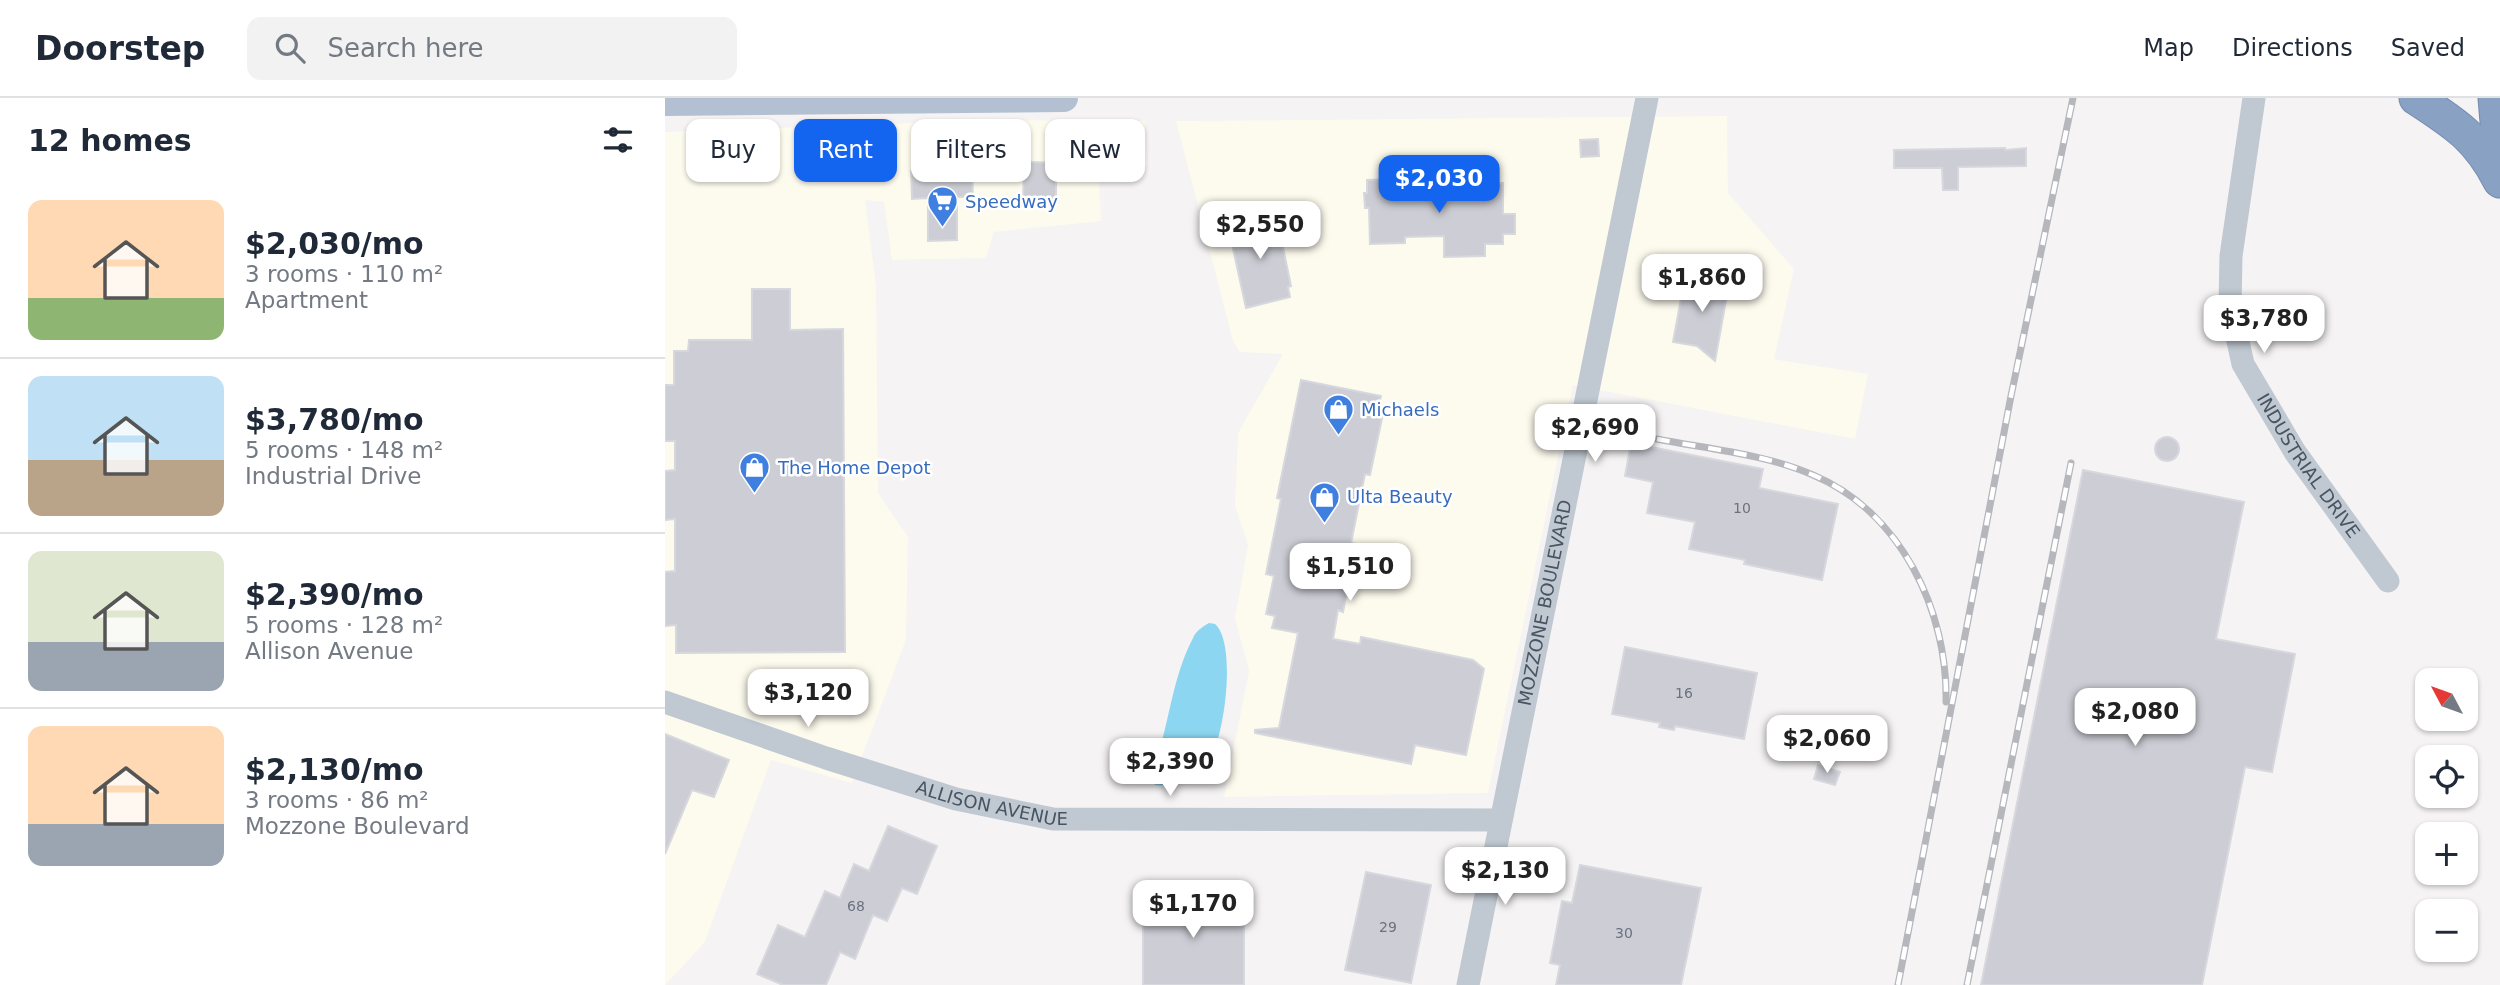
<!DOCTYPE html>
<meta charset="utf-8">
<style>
body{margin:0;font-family:"DejaVu Sans",sans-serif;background:#f2f2f3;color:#1f2937;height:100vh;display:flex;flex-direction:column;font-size:26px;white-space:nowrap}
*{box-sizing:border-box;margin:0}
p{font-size:23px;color:#747a83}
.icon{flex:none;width:38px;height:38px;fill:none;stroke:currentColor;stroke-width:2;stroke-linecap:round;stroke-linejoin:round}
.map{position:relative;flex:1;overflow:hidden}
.drawer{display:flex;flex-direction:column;background:#fff;width:665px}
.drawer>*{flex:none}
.hud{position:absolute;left:21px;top:21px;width:665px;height:63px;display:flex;gap:14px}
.needle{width:46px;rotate:311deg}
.tools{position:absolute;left:1750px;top:570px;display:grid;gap:14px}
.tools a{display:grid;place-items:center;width:63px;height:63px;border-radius:14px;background:#fff;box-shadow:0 2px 5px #0004;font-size:35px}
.price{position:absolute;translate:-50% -60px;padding:0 16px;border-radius:14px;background:#fff;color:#222;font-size:23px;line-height:46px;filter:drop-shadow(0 2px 4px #0008)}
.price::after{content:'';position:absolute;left:50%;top:42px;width:21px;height:16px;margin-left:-10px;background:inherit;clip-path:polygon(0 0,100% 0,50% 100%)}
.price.current{background:#1364ef;color:#fff}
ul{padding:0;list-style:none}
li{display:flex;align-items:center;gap:21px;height:175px;padding:0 28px}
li+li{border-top:2px solid #e0e1e3}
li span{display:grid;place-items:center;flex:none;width:196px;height:140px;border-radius:14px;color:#555}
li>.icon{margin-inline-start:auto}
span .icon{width:84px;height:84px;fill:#fffc;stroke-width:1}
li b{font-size:30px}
h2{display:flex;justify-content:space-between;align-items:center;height:84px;padding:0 28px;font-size:30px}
.tag{padding:0 24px;border-radius:14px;background:#fff;box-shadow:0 2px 5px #0004;font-size:24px;line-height:63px}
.tag.current{background:#1364ef;color:#fff}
header{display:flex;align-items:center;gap:42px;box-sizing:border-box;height:98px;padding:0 35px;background:#fff;border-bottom:2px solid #e0e1e3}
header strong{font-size:33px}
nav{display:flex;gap:38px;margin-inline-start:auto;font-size:24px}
.search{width:490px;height:63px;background:#f2f2f3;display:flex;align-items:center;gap:18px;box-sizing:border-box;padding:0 24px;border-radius:14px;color:#747a83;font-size:26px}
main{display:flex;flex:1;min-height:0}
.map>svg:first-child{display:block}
.commercial{fill:#fdfaee}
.water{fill:#8dd6f1}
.building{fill:#cdced5;stroke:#d7d8de;stroke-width:2}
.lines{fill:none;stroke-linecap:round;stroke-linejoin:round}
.highway-casing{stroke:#748caf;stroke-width:35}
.minor{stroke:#c0c9d2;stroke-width:23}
.major{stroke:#b2c0d2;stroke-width:28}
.highway{stroke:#89a1c3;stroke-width:33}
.rail-casing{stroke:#b5b7bd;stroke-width:7}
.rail{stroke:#fff;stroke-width:4.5;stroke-dasharray:13;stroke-linecap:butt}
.labels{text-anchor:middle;stroke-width:5;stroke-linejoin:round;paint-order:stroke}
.number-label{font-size:14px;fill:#6a727f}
.shop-label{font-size:18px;fill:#366cbe;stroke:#fff;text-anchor:start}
.street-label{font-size:18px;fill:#495462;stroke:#fff}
</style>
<header>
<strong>Doorstep</strong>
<div class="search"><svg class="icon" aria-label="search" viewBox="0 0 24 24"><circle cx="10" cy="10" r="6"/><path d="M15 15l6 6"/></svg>Search here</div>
<nav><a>Map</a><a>Directions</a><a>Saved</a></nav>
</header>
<main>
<section class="drawer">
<h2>12 homes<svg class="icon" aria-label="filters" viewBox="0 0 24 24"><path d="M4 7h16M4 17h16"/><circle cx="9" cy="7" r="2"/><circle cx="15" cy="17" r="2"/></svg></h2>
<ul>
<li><span style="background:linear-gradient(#ffd9b3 70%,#8fb573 0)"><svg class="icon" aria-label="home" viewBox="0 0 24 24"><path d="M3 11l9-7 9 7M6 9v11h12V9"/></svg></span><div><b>$2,030/mo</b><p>3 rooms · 110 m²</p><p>Apartment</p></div></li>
<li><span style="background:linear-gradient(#bfe0f5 60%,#b9a48a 0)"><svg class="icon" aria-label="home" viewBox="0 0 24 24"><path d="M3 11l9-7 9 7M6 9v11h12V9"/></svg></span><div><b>$3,780/mo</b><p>5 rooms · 148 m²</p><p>Industrial Drive</p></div></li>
<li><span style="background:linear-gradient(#dfe7d0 65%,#9aa5b1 0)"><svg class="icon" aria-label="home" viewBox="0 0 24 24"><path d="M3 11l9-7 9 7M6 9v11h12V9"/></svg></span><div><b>$2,390/mo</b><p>5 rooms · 128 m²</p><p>Allison Avenue</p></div></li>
<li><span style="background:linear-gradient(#ffd9b3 70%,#9aa5b1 0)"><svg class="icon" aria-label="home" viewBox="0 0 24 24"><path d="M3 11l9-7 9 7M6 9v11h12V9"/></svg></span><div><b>$2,130/mo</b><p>3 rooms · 86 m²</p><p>Mozzone Boulevard</p></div></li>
</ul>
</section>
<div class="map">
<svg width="1835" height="887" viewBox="0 0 1835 887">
<rect width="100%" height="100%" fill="#f5f3f3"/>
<!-- commercial -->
<g class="commercial">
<polygon points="1062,18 1063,95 1129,171 1109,261 1203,276 1190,341 908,287 823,695 559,699 584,573 570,520 583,447 570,408 573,335 618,256 575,254 568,243 511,23"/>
<polygon points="327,22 480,23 482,68 434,80 436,123 329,134 321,160 227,162 219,104 200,102 211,187 213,395 243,439 241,542 187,685 106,662 40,844 0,887 0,34"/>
</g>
<!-- water -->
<path class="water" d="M 544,525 L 550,526 C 573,546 559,649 540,670 C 529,682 505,689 490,687 L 487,682 L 487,675 C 504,631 506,582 528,540 C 531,533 537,529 544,525 Z"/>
<!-- building -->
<g class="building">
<polygon points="933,41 934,58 916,59 915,42"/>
<polygon points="1340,50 1340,52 1361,50 1361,68 1293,69 1293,92 1278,92 1277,70 1229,70 1229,52"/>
<polygon points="359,64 409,65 409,80 391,81 391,106 358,107"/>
<polygon points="307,71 308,99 292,99 292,142 263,143 263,100 247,101 246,73"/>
<polygon points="750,80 765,94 781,94 781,86 838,85 838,116 850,116 850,136 838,136 838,146 820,146 820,158 779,159 779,138 740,139 740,145 705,146 704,110 700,110 699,95 702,95 702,82"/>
<polygon points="568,120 579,128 608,122 609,126 613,125 626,188 623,189 625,199 581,210 565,137 559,133 558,127 562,122"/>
<polygon points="1020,179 1052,185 1052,182 1066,185 1064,197 1062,197 1050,263 1032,248 1008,244"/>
<polygon points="87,191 125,191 125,232 178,231 180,554 11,555 11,527 0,528 0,474 10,473 10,421 0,422 0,373 10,372 10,343 0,343 0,287 9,287 9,253 23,253 24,242 87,242"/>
<polygon points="636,282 716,298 713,310 719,311 705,377 700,376 686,445 691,446 678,514 673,512 668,541 695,546 696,539 808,562 819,571 801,657 750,647 746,666 590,635 590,632 614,630 633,535 607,530 610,518 601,516 609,478 601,476 616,401 612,400"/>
<circle cx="1502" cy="351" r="12"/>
<polygon points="966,345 1098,371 1094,390 1173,406 1157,482 1079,466 1080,462 1024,451 1030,424 982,415 988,384 960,378"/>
<polygon points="1418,372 1579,404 1551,541 1630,556 1607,674 1580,669 1537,887 1316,887"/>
<polygon points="960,549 1092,575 1079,641 1010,628 1009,632 994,629 995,625 947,616"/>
<polygon points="0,636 64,662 49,699 27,692 0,756"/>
<polygon points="1153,667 1175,674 1170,687 1149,681"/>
<polygon points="223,728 272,748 252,796 237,790 222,823 208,817 190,861 175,854 161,887 118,887 92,876 113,827 140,839 160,793 175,800 189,766 204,773"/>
<polygon points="915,767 1036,790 1016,887 891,887 895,867 885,865 897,803 907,805"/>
<polygon points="701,774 766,787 746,885 680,872"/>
<rect x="478" y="798" width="101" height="89"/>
</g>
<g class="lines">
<defs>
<g id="highway">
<path d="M 1751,0 C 1791,26 1813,40 1835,83"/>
<polyline points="1830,0 1835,60"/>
</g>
</defs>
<!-- highway casing -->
<use href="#highway" class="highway-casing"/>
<!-- minor -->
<g class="minor">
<path id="s1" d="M 1589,0 L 1566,158 L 1565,207 L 1578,266 L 1630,354 L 1723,483"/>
<path id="s2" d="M 0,604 L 161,660 L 291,701 L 388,721 L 835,722"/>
<path id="s3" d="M 803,887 L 982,0"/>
</g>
<!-- major -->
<polyline class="major" points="0,4 399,0"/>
<!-- highway -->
<use href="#highway" class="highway"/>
<defs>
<g id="rail">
<path d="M 992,341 C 1043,351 1100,356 1148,377 C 1236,414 1283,513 1281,604"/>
<polyline points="1233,887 1346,298 1408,0"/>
<polyline points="1302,887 1406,365"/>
</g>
</defs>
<!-- rail casing -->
<use href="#rail" class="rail-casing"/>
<!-- rail -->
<use href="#rail" class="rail"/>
</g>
<!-- icons -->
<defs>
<symbol id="supermarket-pin" viewBox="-11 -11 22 30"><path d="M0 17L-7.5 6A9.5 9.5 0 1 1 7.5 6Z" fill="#3f7fe0" stroke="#fff"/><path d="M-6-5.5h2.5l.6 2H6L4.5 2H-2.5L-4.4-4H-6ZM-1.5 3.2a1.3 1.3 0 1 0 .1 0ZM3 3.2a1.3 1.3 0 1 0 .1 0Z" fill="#fff"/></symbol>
<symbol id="shop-pin" viewBox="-11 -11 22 30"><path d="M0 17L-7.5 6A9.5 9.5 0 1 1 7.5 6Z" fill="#3f7fe0" stroke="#fff"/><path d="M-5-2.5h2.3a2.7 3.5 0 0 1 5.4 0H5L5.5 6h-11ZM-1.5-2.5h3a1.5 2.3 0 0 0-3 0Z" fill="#fff"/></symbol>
</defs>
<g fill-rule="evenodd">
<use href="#supermarket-pin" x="260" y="86" width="35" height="47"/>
<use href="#shop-pin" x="656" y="294" width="35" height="47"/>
<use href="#shop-pin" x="72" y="352" width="35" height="47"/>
<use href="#shop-pin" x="642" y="382" width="35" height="47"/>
</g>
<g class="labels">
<!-- number labels -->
<g class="number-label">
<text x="1077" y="415">10</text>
<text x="1019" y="600">16</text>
<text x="191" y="813">68</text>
<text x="723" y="834">29</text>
<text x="959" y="840">30</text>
</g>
<!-- shop labels -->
<g class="shop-label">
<text x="300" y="110">Speedway</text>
<text x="696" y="318">Michaels</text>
<text x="113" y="376">The Home Depot</text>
<text x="682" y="405">Ulta Beauty</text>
</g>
<!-- street labels -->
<g class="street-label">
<text dy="6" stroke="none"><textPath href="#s1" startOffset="390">INDUSTRIAL DRIVE</textPath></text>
<text dy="6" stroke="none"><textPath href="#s3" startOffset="390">MOZZONE BOULEVARD</textPath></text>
<text dy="6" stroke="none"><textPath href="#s2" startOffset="343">ALLISON AVENUE</textPath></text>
</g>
</g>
</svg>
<div class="tools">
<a><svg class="needle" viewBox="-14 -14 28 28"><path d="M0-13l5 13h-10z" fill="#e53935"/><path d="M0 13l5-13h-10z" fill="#747a83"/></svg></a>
<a><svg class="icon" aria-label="locate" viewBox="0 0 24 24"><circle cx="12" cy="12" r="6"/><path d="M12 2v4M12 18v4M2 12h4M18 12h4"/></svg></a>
<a>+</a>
<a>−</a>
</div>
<b class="price current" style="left:774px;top:117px">$2,030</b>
<b class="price" style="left:595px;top:163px">$2,550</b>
<b class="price" style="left:1037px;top:216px">$1,860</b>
<b class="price" style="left:1599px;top:257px">$3,780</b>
<b class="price" style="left:930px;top:366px">$2,690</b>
<b class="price" style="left:685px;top:505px">$1,510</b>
<b class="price" style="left:143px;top:631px">$3,120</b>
<b class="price" style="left:1470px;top:650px">$2,080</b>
<b class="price" style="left:1162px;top:677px">$2,060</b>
<b class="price" style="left:505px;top:700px">$2,390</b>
<b class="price" style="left:840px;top:809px">$2,130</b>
<b class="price" style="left:528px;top:842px">$1,170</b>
<div class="hud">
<a class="tag">Buy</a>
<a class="tag current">Rent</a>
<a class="tag">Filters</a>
<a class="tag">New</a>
</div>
</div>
</main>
